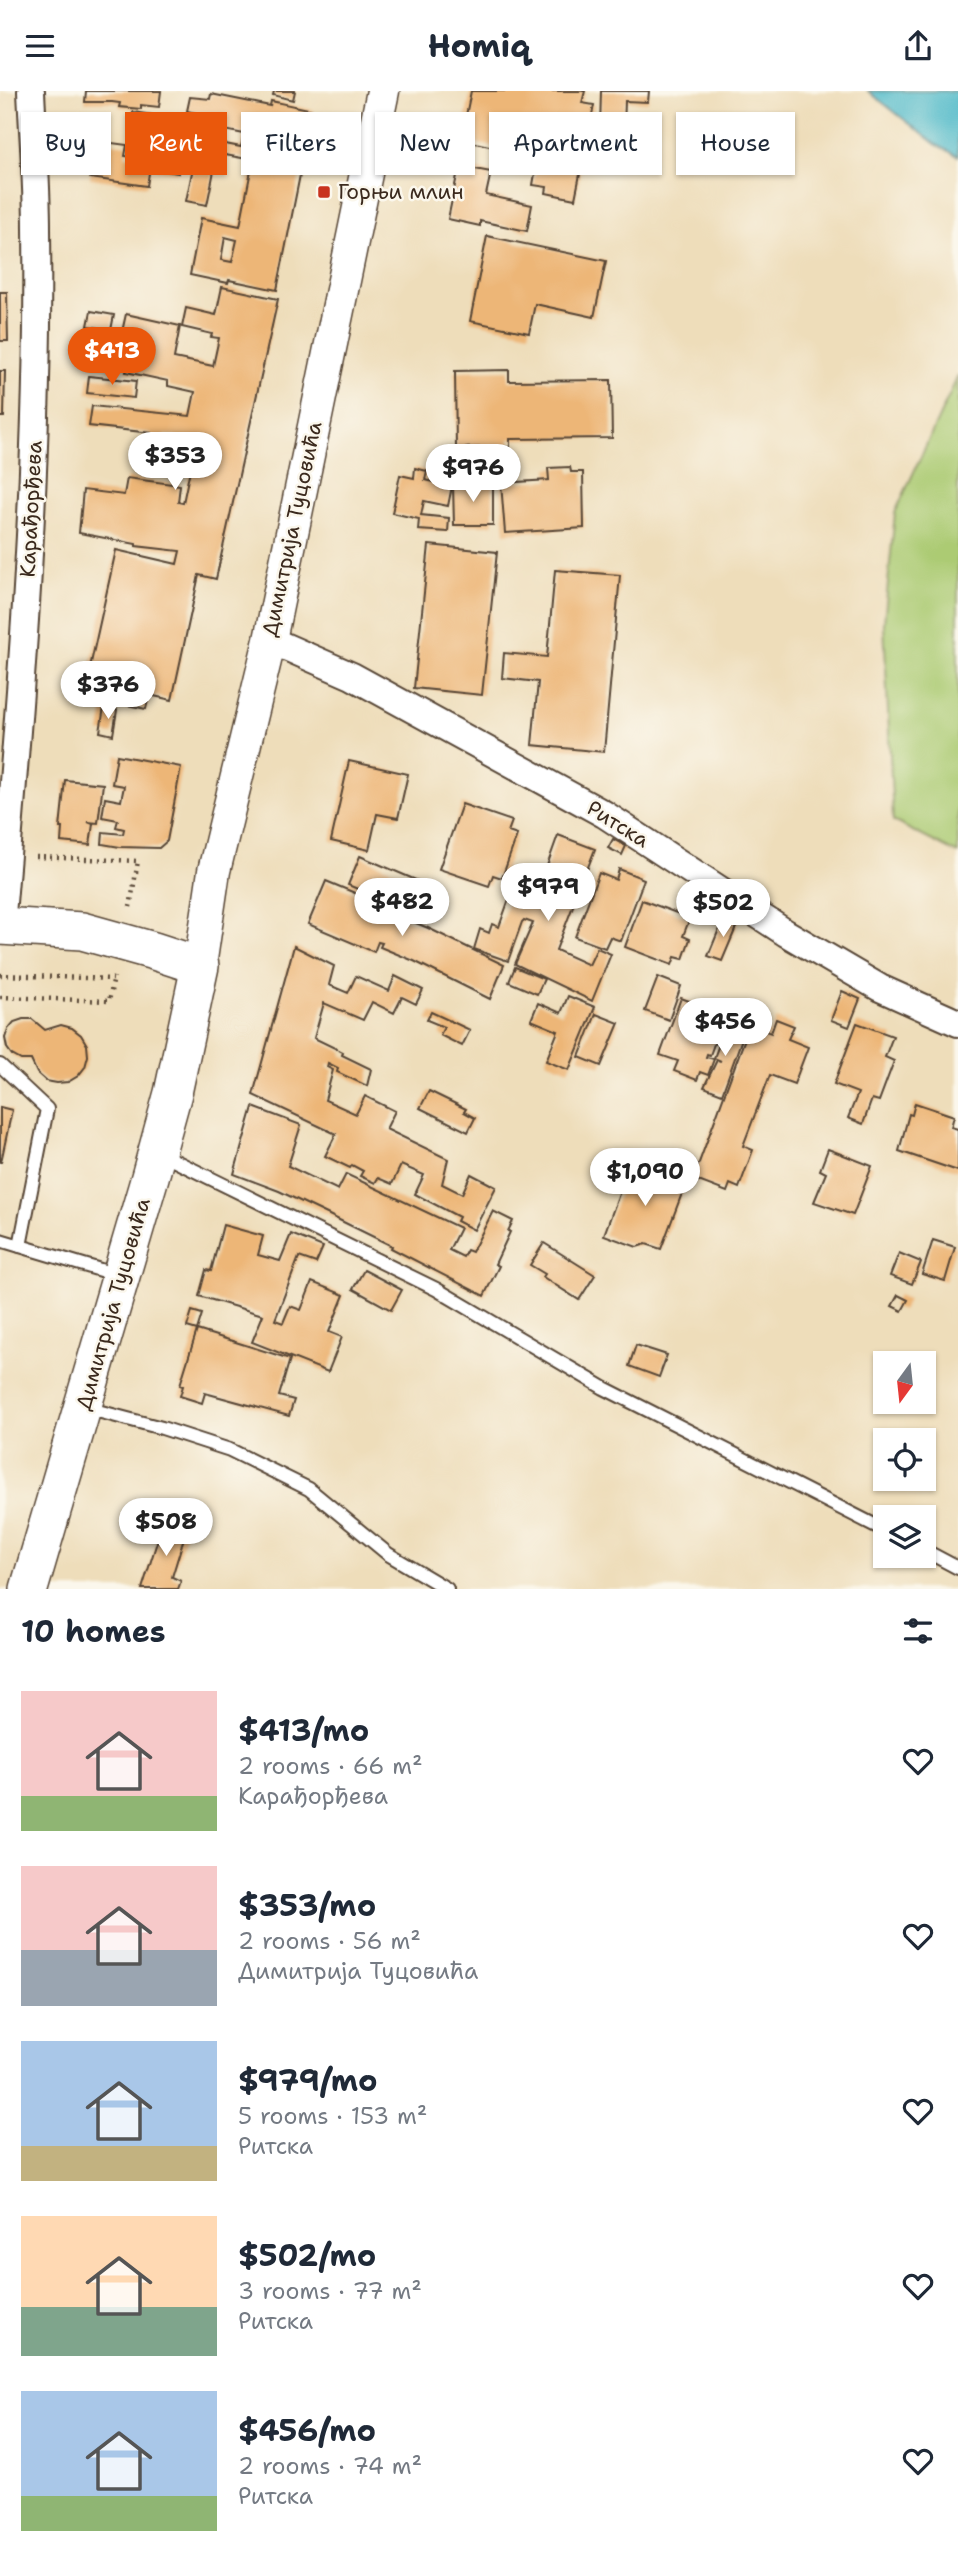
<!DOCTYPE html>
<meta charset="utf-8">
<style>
body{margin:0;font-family:"Shantell Sans",sans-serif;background:#f2f2f3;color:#1f2937;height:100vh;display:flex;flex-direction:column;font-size:26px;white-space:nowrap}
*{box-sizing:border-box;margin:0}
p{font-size:23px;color:#747a83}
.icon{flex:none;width:38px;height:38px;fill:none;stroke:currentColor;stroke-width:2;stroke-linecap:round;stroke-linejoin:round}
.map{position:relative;height:1498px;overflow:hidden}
.panel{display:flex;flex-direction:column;background:#fff;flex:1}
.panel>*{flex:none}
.banner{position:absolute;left:21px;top:21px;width:917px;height:63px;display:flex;gap:14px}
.needle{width:46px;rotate:195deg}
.controls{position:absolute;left:873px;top:1260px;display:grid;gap:14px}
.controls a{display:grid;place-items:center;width:63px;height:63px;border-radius:0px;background:#fff;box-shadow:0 2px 5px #0004;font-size:35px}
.price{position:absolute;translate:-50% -60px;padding:0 16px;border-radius:24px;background:#fff;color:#222;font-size:23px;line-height:46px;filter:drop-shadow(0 2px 4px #0008)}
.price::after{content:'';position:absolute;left:50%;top:42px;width:21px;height:16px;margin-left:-10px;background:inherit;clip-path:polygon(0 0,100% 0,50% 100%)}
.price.on{background:#ea580c;color:#fff}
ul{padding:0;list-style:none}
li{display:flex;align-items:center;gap:21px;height:175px;padding:0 21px}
li span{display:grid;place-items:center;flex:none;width:196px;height:140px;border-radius:0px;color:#555}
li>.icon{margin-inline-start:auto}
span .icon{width:84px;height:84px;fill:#fffc;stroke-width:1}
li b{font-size:30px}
h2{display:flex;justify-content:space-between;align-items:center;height:84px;padding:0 21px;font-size:30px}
.pill{padding:0 24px;border-radius:0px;background:#fff;box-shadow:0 2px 5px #0004;font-size:24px;line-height:63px}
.pill.on{background:#ea580c;color:#fff}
header{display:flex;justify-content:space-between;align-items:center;height:91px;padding:0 21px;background:#fff;font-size:32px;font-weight:700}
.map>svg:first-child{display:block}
.green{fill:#accb73;stroke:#747a48;stroke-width:2}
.water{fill:#4db9c9;stroke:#447274;stroke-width:2}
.building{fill:#edb677;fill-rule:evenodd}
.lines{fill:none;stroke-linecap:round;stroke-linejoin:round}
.service-casing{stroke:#564535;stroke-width:16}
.minor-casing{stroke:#564535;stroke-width:30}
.tertiary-casing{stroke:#564535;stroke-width:35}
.secondary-casing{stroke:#564535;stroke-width:40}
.path{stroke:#564535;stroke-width:4.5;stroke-dasharray:2 5;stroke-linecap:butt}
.service{stroke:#fff;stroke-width:12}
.minor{stroke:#fff;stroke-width:26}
.tertiary{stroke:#fff;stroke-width:32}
.secondary{stroke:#fff;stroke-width:37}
.poi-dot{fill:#c8321e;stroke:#fbf7ec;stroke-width:2.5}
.labels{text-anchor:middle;stroke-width:5;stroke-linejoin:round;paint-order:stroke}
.poi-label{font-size:21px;fill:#3b2a1e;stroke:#fbf7ec;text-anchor:start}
.street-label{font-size:21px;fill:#3b2a1e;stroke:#fbf7ec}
</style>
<header><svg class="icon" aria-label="menu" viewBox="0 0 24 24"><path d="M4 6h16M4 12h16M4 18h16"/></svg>Homiq<svg class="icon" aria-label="share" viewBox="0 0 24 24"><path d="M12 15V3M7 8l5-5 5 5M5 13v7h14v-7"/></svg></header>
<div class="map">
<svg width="958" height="1498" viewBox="0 0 958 1498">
<rect width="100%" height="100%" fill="#fbf7ec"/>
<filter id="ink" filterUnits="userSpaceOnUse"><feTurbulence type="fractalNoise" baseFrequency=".0143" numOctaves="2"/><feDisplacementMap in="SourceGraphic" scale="14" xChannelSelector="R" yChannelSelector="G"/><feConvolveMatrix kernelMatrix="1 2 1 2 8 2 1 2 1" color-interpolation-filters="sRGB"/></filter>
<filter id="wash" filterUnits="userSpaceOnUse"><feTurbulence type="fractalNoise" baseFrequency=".00686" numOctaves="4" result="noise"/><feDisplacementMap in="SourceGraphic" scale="28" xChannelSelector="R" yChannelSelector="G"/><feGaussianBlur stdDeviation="1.57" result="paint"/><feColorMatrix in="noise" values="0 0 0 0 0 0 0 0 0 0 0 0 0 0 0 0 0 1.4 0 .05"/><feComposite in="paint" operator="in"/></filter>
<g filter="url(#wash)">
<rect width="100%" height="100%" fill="#eeddba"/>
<!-- green -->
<polygon class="green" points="958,285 958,763 893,730 884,532 895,422"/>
<!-- water -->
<polygon class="water" points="868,0 958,0 958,65 935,53"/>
<g id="blocks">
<!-- building -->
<g class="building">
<polygon points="86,0 161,0 159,16 141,14 141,18 119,16 120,12 112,11 85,11"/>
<polygon points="274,0 295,0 293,9 273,4"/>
<polygon points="471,0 585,0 582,12 594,14 575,108 546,102 547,96 533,94 536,77 511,72 513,60 461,49"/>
<polygon points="601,0 649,0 648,11 625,10 624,38 600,37"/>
<path d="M 211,3 L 270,15 L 271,10 L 313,19 L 277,199 L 229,189 L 228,192 L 190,184 L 201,127 L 240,135 L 253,69 L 214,62 L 211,79 L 214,80 L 207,114 L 186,110 L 199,48 L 241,56 L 244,43 L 205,35 L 206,29 L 195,27 L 196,22 L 187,20 L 190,6 L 210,8 ZM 225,146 L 237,149 L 232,171 L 221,169 Z"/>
<polygon points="133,21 160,25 157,41 131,37"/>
<polygon points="780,33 783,60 710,66 708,39"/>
<polygon points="162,44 182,47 178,82 156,78"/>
<polygon points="90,49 127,54 125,65 151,69 147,95 90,87 93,61 89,60"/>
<polygon points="459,75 491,81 486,104 532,114 527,140 480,130 480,135 448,128"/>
<polygon points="487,145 606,170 594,226 535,213 529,242 470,230"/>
<polygon points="222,196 278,208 216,488 199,484 172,609 149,604 146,618 108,610 111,596 87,590 116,459 177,473 180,460 136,455 136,453 79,442 83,399 124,404 127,387 180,394 178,411 183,412 192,369 173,365 177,345 165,344 163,359 149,357 151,342 89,335 92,315 190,325 195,301 168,295 168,290 126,281 132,253 120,250 126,223 180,235 174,267 213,275 219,247 211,246 212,243 182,236 186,217 216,224"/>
<polygon points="0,201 7,201 8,250 0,250"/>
<polygon points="91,220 114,224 111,239 88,235"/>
<polygon points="509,279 509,290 611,289 612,347 510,348 510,356 456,357 455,280"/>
<polygon points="0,280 5,280 4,326 0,326"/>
<polygon points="89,285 136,290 134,307 87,302"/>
<polygon points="570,376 571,381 583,381 584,437 505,442 501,392 549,389 548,377"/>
<polygon points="415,377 427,380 425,389 452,395 448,415 424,410 421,424 449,427 448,441 418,439 419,428 392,422 400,384 414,387"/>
<polygon points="453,393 493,393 493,434 454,434"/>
<polygon points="429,454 497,461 482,604 414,597"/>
<polygon points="555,479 620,484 604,661 532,654 538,591 502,587 504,562 547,566"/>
<polygon points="104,616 117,619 113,644 100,641"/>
<polygon points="117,664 181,676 167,750 159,757 120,756 102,753 103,741 123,743 124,738 116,736 118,729 102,726 105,707 121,710 124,695 112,693"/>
<polygon points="349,670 408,683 398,727 377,723 369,759 331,750"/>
<polygon points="65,689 103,693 98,732 88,731 93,733 90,754 61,751 62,737 60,737"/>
<polygon points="462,713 512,730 508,741 517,744 502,787 493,784 489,795 439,778"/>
<polygon points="558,744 595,758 556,859 589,874 597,857 611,863 592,910 515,873 533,832 524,829 522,831 508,870 474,858 480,838 489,842 492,833 499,836 517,786 537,792 540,785 543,786"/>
<polygon points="613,748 626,755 622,764 608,757"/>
<polygon points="360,765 423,792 411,820 348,794"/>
<polygon points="619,778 644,788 621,850 610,846 605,857 575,846 599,782 616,789"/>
<polygon points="326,790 396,819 394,823 428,837 504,874 490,908 414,870 380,856 382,852 378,851 374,861 308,833"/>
<polygon points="642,809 690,827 683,845 690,848 683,868 675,866 672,874 625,856"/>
<polygon points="724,826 738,832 722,870 708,865"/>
<polygon points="294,855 334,875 329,894 348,902 356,885 389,900 395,885 423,899 416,913 402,906 394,922 372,911 363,929 324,912 314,947 343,961 342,964 371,978 367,995 337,981 338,977 328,972 327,976 333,979 325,1009 356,1023 365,1005 395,1020 386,1038 448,1068 442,1093 462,1103 471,1083 496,1096 474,1139 457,1130 459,1126 415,1103 424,1084 401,1074 392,1093 378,1087 375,1092 360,1085 363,1080 352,1074 350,1077 325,1065 336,1043 253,1004"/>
<polygon points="515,876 544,888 537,903 509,891"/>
<polygon points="658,886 681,895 669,929 645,920"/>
<polygon points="842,900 860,908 849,936 831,929"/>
<polygon points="568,905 595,916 569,979 546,970 558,940 531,929 538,912 561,922"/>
<polygon points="681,907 725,923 710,964 707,963 706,966 714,968 708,984 700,981 697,989 674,980 678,970 660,964"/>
<polygon points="431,921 470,939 462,955 440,944 444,936 427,929"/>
<polygon points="596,923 619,932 601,975 579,966"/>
<polygon points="23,928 32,928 45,939 61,934 72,937 81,944 87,954 88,965 85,976 78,985 68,991 57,992 46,990 37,982 31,969 21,969 12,964 7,957 5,947 8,938 14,931"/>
<polygon points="776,928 794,935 788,948 808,956 794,993 770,984 743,1055 753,1059 739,1097 730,1093 727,1101 693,1088 750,934 771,942"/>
<polygon points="727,932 745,939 722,1003 704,996 717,969 721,970 714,967"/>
<polygon points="857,932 893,945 885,966 894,970 879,1010 872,1008 863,1033 848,1027 858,1002 834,993"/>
<polygon points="429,1000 466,1018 464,1021 475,1027 468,1041 420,1017"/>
<polygon points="915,1012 954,1025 951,1036 958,1038 958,1080 899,1060 909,1023 912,1024"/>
<polygon points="0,1016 12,1019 1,1071 0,1071"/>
<polygon points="253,1016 301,1034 288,1075 338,1099 346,1083 460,1137 449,1159 463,1166 467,1159 472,1161 493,1120 513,1130 508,1140 510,1141 495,1173 499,1175 484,1205 391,1157 392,1155 327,1123 279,1100 234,1083"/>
<polygon points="828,1058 872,1075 853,1124 814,1111 826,1082 820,1079"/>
<polygon points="629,1076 651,1083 664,1081 687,1089 661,1158 646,1153 637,1156 604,1144"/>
<polygon points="223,1134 263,1145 258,1164 280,1170 291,1143 323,1156 316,1172 299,1166 275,1229 283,1232 290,1215 301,1219 312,1191 344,1204 329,1241 342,1246 328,1281 252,1251 263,1224 199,1205 206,1179 211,1180"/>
<polygon points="933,1149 955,1156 945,1190 922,1183"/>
<polygon points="544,1152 595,1184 579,1209 543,1186 545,1183 530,1174"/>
<polygon points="899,1162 921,1171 912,1193 890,1185"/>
<polygon points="364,1179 402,1199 391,1219 353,1198"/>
<polygon points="898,1204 908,1209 902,1220 892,1215"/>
<polygon points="192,1220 202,1223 197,1239 187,1236"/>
<polygon points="197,1239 290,1268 279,1305 294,1309 289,1325 205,1302 202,1312 180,1305 183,1295 180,1294"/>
<polygon points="636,1254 667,1264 659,1286 629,1275"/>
<polygon points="164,1429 187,1437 172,1486 181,1490 178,1498 142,1498"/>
</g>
</g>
</g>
<g filter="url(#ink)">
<use href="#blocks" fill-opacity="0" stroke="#564535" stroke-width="2"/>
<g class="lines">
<defs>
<g id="service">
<polyline points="0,974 47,1018 20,1155"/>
<polyline points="159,1062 436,1198 604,1297 886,1440"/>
<polyline points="0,1149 117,1184"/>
<polyline points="86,1317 162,1337 230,1359 309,1398 388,1463 447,1498"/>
<polyline points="924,1459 958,1477"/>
</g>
<g id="minor">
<polyline points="270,549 352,585 604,723 786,842 880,897 958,932"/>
<path d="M 1,835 C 21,603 40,371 37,138 C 37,92 33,46 31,0"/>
</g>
<polyline id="tertiary" points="200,875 214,780 270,549 383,0"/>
<polyline id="secondary" points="0,835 82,840 154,860 200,875 173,1002 150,1086 29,1498"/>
</defs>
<!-- service casing -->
<use href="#service" class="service-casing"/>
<!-- minor casing -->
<use href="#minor" class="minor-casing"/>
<!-- tertiary casing -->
<use href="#tertiary" class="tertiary-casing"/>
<!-- secondary casing -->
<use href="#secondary" class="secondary-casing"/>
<!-- path -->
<g class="path">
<polyline points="36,766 138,770 130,816"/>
<polyline points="0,884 113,888"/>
<polyline points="0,906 109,910 114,886"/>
</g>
<!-- service -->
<use href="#service" class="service"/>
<!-- minor -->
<use href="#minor" class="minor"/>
<!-- tertiary -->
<use href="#tertiary" class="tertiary"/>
<!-- secondary -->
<use href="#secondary" class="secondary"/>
</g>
</g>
<!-- markers -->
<rect class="poi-dot" x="317" y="94" width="14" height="14" rx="3.5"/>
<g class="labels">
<!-- poi labels -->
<g class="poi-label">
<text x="338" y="108">Горњи млин</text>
</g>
<!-- street labels -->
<g class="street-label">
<text transform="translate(31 418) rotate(-87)" y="7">Карађорђева</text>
<text transform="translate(292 438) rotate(-78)" y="7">Димитрија Туцовића</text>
<text transform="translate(618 733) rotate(32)" y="7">Ритска</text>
<text transform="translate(113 1213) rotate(-74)" y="7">Димитрија Туцовића</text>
</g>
</g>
</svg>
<div class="controls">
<a><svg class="needle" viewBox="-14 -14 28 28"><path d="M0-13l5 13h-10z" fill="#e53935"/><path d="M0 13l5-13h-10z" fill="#747a83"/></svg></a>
<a><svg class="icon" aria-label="locate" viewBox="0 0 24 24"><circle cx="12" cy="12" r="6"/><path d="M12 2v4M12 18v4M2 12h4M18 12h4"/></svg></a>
<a><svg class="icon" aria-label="layers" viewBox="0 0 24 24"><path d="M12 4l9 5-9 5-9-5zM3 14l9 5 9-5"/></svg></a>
</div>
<b class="price on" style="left:112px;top:296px">$413</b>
<b class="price" style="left:175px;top:401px">$353</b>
<b class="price" style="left:473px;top:413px">$976</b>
<b class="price" style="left:108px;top:630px">$376</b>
<b class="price" style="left:548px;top:832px">$979</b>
<b class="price" style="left:402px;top:847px">$482</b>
<b class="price" style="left:723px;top:848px">$502</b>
<b class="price" style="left:725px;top:967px">$456</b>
<b class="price" style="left:645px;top:1117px">$1,090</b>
<b class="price" style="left:166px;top:1467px">$508</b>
<div class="banner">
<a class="pill">Buy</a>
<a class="pill on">Rent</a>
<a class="pill">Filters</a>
<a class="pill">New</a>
<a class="pill">Apartment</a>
<a class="pill">House</a>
</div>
</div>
<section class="panel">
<h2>10 homes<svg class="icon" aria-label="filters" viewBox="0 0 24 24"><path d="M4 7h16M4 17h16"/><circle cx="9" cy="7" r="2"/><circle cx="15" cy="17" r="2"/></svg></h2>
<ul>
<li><span style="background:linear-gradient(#f6c9c9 75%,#8fb573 0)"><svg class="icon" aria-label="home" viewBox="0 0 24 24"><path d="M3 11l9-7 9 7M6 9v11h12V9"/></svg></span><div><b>$413/mo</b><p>2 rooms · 66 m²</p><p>Карађорђева</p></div><svg class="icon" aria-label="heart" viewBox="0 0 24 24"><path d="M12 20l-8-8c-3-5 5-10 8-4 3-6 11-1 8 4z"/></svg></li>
<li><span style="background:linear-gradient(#f6c9c9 60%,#9aa5b1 0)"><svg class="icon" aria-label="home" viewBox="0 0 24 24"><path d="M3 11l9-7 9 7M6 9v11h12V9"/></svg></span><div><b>$353/mo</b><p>2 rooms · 56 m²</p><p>Димитрија Туцовића</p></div><svg class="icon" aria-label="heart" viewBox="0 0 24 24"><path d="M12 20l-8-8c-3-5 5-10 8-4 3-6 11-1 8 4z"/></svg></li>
<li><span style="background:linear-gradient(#a9c7e8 75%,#c2b280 0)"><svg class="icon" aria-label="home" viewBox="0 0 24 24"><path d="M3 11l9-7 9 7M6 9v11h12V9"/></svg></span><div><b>$979/mo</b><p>5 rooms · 153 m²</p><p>Ритска</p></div><svg class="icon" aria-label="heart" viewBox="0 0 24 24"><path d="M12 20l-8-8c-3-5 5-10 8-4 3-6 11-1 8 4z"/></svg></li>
<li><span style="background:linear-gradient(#ffd9b3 65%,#7fa58c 0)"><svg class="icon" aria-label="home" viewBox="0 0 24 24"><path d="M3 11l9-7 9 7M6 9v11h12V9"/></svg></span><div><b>$502/mo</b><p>3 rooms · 77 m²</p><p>Ритска</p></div><svg class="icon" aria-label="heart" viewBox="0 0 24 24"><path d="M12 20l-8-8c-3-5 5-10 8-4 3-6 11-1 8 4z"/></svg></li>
<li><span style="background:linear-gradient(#a9c7e8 75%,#8fb573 0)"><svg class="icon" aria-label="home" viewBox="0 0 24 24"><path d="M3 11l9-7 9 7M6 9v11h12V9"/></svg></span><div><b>$456/mo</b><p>2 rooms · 74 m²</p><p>Ритска</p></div><svg class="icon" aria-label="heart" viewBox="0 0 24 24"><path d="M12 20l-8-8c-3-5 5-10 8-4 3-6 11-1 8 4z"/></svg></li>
</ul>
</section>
